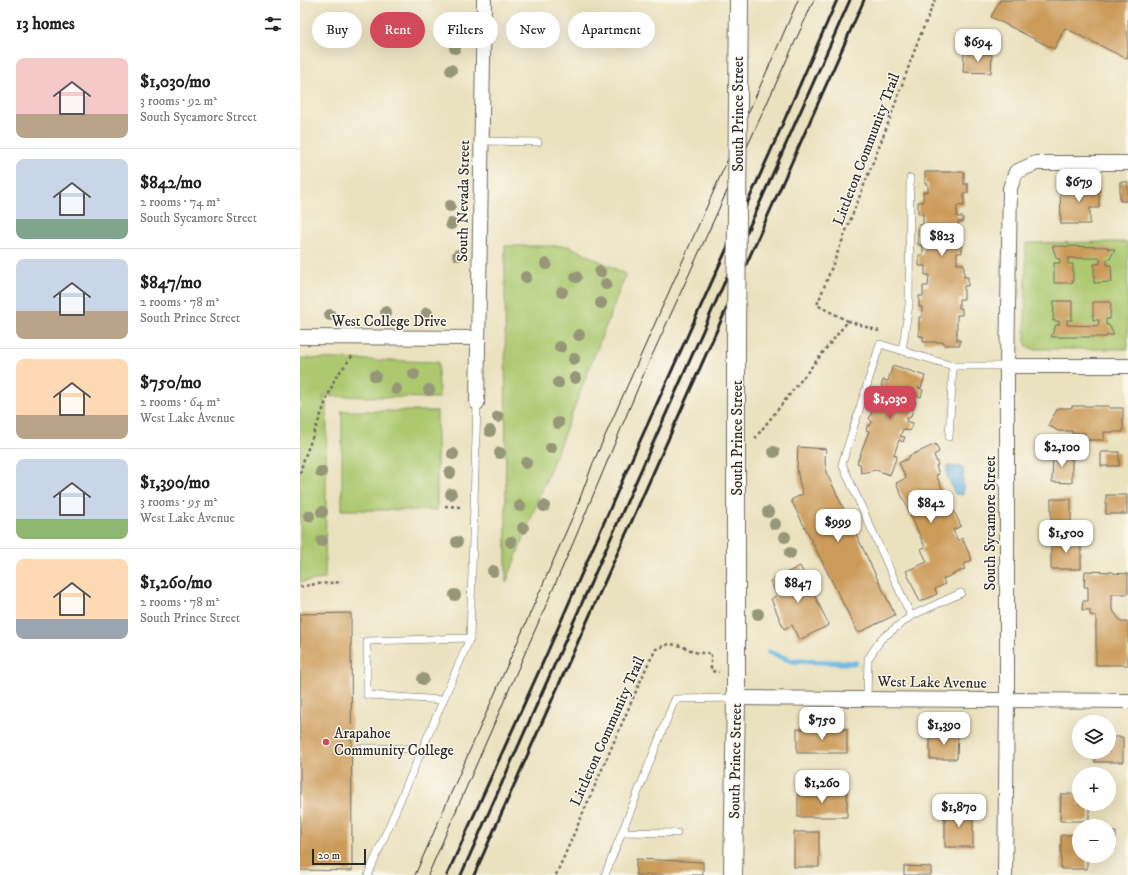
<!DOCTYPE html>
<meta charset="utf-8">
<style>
body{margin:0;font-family:"IM FELL DW Pica",serif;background:#f2f2f2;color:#222;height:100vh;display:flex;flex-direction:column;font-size:15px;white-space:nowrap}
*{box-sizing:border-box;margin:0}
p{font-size:13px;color:#767676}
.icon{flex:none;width:22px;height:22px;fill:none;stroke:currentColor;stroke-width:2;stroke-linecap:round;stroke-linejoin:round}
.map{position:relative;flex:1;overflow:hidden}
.details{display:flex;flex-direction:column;background:#fff;width:300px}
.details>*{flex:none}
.guide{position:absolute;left:12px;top:12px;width:380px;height:36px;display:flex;gap:8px}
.tools{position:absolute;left:772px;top:715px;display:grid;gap:8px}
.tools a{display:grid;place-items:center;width:44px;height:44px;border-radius:50%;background:#fff;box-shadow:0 4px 16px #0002;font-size:20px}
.scale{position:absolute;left:12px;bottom:10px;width:54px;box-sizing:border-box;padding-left:4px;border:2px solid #2b2b2b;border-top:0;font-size:11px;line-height:14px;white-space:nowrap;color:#2b2b2b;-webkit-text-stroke:3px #fbf7ec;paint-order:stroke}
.price{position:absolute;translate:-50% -34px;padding:0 9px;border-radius:8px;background:#fff;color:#222;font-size:13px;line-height:26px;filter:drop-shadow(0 1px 2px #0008)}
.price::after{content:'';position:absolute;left:50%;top:24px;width:12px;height:9px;margin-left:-6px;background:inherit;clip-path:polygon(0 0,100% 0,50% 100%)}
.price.selected{background:#d1495b;color:#fff}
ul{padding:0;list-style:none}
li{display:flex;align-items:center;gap:12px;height:100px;padding:0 16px}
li+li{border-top:1px solid #e0e0e0}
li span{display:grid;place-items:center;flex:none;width:112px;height:80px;border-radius:8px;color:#555}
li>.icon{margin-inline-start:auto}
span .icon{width:48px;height:48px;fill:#fffc;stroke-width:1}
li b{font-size:17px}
h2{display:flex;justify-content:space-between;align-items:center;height:48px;padding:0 16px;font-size:17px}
.chip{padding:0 14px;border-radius:18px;background:#fff;box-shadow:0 4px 16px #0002;font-size:14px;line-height:36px}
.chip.selected{background:#d1495b;color:#fff}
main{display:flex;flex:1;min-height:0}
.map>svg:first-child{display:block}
.green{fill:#acc970;stroke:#6c7a4e}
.water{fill:#69b5e2;stroke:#4a7086}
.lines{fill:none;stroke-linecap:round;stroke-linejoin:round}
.stream{stroke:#69b5e2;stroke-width:5.5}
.building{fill:#cc9b5a}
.service-casing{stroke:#6e6b5e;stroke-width:8}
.minor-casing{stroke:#6e6b5e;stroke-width:16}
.tertiary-casing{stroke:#6e6b5e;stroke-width:20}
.path{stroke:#6e6b5e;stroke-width:2.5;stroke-dasharray:3 3;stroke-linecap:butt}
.service{stroke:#fff;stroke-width:7}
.minor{stroke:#fff;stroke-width:14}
.tertiary{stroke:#fff;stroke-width:18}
.tram{stroke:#2b2b2b;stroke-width:1}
.rail{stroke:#2b2b2b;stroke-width:3}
.tertiary-bridge-casing{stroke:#6e6b5e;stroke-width:20;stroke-linecap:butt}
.tertiary-bridge{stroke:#fff;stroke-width:18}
.tree{fill:#969779}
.poi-dot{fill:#d1495b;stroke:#fbf7ec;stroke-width:1.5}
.labels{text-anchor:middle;stroke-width:3;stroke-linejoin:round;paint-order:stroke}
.street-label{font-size:15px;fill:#2b2b2b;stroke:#fbf7ec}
.poi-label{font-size:15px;fill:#2b2b2b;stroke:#fbf7ec;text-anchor:start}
</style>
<main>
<section class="details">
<h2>13 homes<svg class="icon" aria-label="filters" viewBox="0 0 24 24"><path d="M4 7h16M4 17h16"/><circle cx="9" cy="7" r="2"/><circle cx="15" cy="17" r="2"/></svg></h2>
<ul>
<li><span style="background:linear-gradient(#f6c9c9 70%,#b9a48a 0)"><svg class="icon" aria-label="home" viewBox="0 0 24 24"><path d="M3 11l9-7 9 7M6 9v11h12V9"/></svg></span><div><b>$1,030/mo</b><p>3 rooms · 92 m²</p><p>South Sycamore Street</p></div></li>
<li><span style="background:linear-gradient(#c9d6e8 75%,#7fa58c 0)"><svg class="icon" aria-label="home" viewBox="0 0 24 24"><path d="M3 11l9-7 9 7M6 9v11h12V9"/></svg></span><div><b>$842/mo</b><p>2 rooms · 74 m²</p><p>South Sycamore Street</p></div></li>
<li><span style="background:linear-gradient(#c9d6e8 65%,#b9a48a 0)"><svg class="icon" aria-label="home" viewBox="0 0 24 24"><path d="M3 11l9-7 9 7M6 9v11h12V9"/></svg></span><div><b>$847/mo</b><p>2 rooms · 78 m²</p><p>South Prince Street</p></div></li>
<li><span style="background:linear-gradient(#ffd9b3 70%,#b9a48a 0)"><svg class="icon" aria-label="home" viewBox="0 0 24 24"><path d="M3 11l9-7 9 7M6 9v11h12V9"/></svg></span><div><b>$750/mo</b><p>2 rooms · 64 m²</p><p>West Lake Avenue</p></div></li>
<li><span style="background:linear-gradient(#c9d6e8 75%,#8fb573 0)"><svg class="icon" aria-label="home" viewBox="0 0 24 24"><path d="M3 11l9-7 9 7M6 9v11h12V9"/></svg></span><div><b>$1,390/mo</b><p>3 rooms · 95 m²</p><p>West Lake Avenue</p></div></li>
<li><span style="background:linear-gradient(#ffd9b3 75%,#9aa5b1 0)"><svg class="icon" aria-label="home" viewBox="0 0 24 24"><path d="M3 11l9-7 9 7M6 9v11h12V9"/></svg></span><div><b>$1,260/mo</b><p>2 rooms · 78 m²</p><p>South Prince Street</p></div></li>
</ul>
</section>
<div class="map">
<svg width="828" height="875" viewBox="0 0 828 875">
<rect width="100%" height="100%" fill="#fbf7ec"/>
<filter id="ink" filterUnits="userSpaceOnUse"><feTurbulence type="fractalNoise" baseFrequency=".025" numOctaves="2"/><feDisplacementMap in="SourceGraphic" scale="8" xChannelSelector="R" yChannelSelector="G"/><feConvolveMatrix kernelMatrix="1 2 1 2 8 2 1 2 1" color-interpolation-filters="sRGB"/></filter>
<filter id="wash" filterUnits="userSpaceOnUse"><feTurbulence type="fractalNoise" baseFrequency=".012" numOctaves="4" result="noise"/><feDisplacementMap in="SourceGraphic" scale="16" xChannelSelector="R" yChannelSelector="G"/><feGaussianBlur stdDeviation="0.9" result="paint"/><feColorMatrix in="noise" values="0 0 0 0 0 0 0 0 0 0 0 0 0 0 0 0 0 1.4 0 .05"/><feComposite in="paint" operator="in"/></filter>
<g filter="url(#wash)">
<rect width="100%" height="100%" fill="#eae1be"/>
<!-- green -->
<g class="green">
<polygon points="828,242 828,349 733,349 727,346 725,341 726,243"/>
<polygon points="205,246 269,246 326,274 206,583"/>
<polygon points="0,358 138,362 139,398 23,396 27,409 25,579 0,582"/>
<rect x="42" y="411" width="95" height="99"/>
</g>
<!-- water -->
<polygon class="water" points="647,466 663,467 663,495 655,494 647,475"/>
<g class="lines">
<!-- stream -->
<polyline class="stream" points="469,652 492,661 555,663"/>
</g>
<g id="blocks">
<!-- building -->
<g class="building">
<polygon points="700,0 828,0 828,58 827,59 765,28 754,49 691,17"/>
<polygon points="664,53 692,54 691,73 663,72"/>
<polygon points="625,172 664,172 664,184 668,184 668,193 664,193 664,206 657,205 657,217 663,217 663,222 658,222 658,246 662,246 662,253 657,253 657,264 664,264 664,277 668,277 668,286 664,286 664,299 659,299 659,308 662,308 662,315 657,315 657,340 660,340 660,345 644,345 644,342 623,342 623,336 619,336 619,317 622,317 622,307 619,307 619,296 623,296 623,286 628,286 629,275 625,275 625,266 619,266 619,255 623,255 623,245 618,245 618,225 623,225 623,214 618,214 618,202 623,202 623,192 628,192 628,184 625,184"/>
<polygon points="787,180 799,180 799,208 790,208 790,224 761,224 760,186 787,186"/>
<rect x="820" y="182" width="8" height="19"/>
<polygon points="752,246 808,247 808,249 815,249 810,259 807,259 807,265 811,265 812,282 794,283 794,264 800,264 800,258 768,258 768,264 773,264 773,283 754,283 754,263 760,263 760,259 757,259"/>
<polygon points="754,301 772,301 772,320 767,320 767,325 798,326 799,320 793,320 793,302 811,302 810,319 806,319 806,325 809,325 814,335 807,335 807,337 751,337 756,325 759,325 759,321 753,321"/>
<polygon points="593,365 625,376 621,388 618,387 618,388 623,390 621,397 615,395 613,400 616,402 610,418 607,418 606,421 613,423 610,431 603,429 600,436 605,437 603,442 599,440 594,455 597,456 590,475 576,470 561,473 560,464 557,463 569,431 566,430 568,425 570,426 572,421 569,419 573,408 576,409 577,405 574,403 578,390 581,392 583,387 581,386 583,380 588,381"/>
<polygon points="772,406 809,406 809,408 823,408 823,432 804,432 804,440 785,440 785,433 772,433 772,431 758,431 748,425 758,408 772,408"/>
<polygon points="636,444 639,452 634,455 638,465 636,466 639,474 636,475 643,490 635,494 636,497 647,492 651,501 641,506 643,508 651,505 661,526 653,530 658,541 662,538 672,560 663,565 665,569 643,579 645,584 635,589 637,594 620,602 606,571 627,562 621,549 625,547 596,483 606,478 599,463 609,458 609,456"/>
<polygon points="498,447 526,449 525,460 526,472 595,615 558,633 491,500 503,494 499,481 497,467"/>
<rect x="801" y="452" width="18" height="14"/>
<polygon points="753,454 772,454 772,483 752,482"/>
<rect x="806" y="495" width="21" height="19"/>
<rect x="751" y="499" width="20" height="26"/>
<rect x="751" y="538" width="30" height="31"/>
<polygon points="500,566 529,625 499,640 492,625 484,629 471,599 477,595 470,581"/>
<polygon points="785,571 813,572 813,573 828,574 828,594 812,594 812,609 821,622 828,622 828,665 796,665 796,616 790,615 790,610 782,610 783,601 788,601 788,587 784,587"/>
<polygon points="51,613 52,871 0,870 0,614"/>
<rect x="497" y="729" width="50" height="24"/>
<polygon points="630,733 658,733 657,759 630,759"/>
<polygon points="809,737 823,737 823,762 795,762 795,752 809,752"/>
<rect x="498" y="792" width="49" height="25"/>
<polygon points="761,794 779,794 779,804 789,804 789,821 760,821"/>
<rect x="645" y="810" width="28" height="37"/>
<rect x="494" y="832" width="25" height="35"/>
<polygon points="809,832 816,832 815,850 809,850"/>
<polygon points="761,835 779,835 779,856 787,856 787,869 761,869"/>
<polygon points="336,859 403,862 403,875 336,875"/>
<polygon points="604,866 631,867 631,875 604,875"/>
</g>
</g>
</g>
<g filter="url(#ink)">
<use href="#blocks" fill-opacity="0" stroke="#6e6b5e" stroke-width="1"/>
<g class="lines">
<defs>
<g id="service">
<polyline points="181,141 238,142"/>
<polyline points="602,351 609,305 610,178"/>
<polyline points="649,437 653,366"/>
<polyline points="661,593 611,616 542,464 580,344 653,366 707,366"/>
<polyline points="567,698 568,659 581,639 611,616"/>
<polyline points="143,700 67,695 67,641 170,638"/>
<polyline points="60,748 122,749"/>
<polyline points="322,832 377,833"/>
<polyline points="68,875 170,638 177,403"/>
<polyline points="305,875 375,699 435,698"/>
</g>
<g id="minor">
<polyline points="0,337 178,338"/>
<polyline points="707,366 828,366"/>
<polyline points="177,403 184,0"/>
<polyline points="436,698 828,701"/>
<polyline points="705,875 707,700 707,366 710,188 716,172 736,163 828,163"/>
</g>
<g id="tertiary">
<polyline points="438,98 439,0"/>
<polyline points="433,875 436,698 436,333"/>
</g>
</defs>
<!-- service casing -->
<use href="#service" class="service-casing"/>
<!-- minor casing -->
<use href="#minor" class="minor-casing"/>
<!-- tertiary casing -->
<use href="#tertiary" class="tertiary-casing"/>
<!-- path -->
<g class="path">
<polyline points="548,321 579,331"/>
<polyline points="456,439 456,437 548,321 517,305 586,129 618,41 635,0"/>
<polyline points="0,473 4,459 35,378 54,354"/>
<polyline points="145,506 162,507"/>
<polyline points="0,587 16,584 42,582"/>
<polyline points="256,875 347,666 356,649 369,644 378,645 398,653 411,653 411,671 419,672"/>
</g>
<!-- service -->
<use href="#service" class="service"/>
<!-- minor -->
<use href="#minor" class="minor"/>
<!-- tertiary -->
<use href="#tertiary" class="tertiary"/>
<!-- tram -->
<g class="tram">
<polyline points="115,875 276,509 293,463 478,46 498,0"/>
<polyline points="128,875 274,541 345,371 514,0"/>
</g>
<!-- rail -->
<g class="rail">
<polyline points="147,875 248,651 326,472 469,155 537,0"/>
<polyline points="161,875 550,0"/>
<polyline points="174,875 564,0"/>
</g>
<defs>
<polyline id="tertiary-bridge" points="436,333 438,98"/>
</defs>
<!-- tertiary-bridge casing -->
<use href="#tertiary-bridge" class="tertiary-bridge-casing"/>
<!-- tertiary-bridge -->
<use href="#tertiary-bridge" class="tertiary-bridge"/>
</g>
<!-- trees -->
<g class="tree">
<circle cx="155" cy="48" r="6"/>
<circle cx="151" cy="70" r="6"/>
<circle cx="150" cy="206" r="6"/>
<circle cx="151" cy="224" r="6"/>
<circle cx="158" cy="255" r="6"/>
<circle cx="246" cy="264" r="6"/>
<circle cx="300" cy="272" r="6"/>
<circle cx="226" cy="277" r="6"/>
<circle cx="276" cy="277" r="6"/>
<circle cx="306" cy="284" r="6"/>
<circle cx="262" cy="292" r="6"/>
<circle cx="301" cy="303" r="6"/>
<circle cx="86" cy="312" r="6"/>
<circle cx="127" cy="313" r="6"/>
<circle cx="30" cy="315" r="6"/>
<circle cx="279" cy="335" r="6"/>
<circle cx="260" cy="347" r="6"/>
<circle cx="274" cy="359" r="6"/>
<circle cx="114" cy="374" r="6"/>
<circle cx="75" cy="376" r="6"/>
<circle cx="275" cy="378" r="6"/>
<circle cx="258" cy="383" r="6"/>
<circle cx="96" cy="389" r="6"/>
<circle cx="129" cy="390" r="6"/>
<circle cx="198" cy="417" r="6"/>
<circle cx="258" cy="423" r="6"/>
<circle cx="190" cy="431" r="6"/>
<circle cx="251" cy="448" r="6"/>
<circle cx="474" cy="452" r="6"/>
<circle cx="200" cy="453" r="6"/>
<circle cx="153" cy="454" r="6"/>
<circle cx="226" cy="463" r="6"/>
<circle cx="21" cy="472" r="6"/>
<circle cx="150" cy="473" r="6"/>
<circle cx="151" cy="494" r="6"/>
<circle cx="220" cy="506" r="6"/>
<circle cx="244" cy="506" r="6"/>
<circle cx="22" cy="512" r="6"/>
<circle cx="468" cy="512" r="6"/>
<circle cx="9" cy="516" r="6"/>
<circle cx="475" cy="524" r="6"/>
<circle cx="223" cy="528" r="6"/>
<circle cx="485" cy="537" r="6"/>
<circle cx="22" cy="541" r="6"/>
<circle cx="157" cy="542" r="6"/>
<circle cx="211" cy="542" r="6"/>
<circle cx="490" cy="553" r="6"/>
<circle cx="193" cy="571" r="6"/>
<circle cx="155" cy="595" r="6"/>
<circle cx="458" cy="614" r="6"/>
<circle cx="123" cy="679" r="6"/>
</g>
</g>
<!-- markers -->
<circle class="poi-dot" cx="26" cy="742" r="4"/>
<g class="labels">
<!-- street labels -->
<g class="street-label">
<text transform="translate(438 114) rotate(-90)" y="5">South Prince Street</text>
<text transform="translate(566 149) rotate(-69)" y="5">Littleton Community Trail</text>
<text transform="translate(163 201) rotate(-89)" y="5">South Nevada Street</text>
<text x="89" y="326">West College Drive</text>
<text transform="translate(437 438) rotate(-90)" y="5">South Prince Street</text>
<text transform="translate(690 523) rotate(-90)" y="5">South Sycamore Street</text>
<text transform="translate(632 682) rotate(1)" y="5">West Lake Avenue</text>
<text transform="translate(307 731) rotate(-66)" y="5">Littleton Community Trail</text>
<text transform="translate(435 761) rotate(-89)" y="5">South Prince Street</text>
</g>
<!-- poi labels -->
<g class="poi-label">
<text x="34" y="738">Arapahoe<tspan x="34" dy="17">Community College</tspan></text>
</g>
</g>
</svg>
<div class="tools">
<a><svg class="icon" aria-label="layers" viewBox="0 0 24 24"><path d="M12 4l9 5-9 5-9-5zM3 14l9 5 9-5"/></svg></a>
<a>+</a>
<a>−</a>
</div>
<div class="scale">20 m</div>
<b class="price" style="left:678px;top:63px">$694</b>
<b class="price" style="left:779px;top:203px">$679</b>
<b class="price" style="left:642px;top:257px">$823</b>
<b class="price selected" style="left:590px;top:420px">$1,030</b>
<b class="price" style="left:762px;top:468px">$2,100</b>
<b class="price" style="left:631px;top:524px">$842</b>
<b class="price" style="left:538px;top:543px">$999</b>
<b class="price" style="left:766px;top:554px">$1,500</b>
<b class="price" style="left:498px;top:604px">$847</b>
<b class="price" style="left:522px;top:741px">$750</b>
<b class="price" style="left:644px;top:746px">$1,390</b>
<b class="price" style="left:522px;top:804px">$1,260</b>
<b class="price" style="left:659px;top:828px">$1,870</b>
<div class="guide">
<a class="chip">Buy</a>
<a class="chip selected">Rent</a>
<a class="chip">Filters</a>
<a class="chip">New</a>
<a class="chip">Apartment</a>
</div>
</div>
</main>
